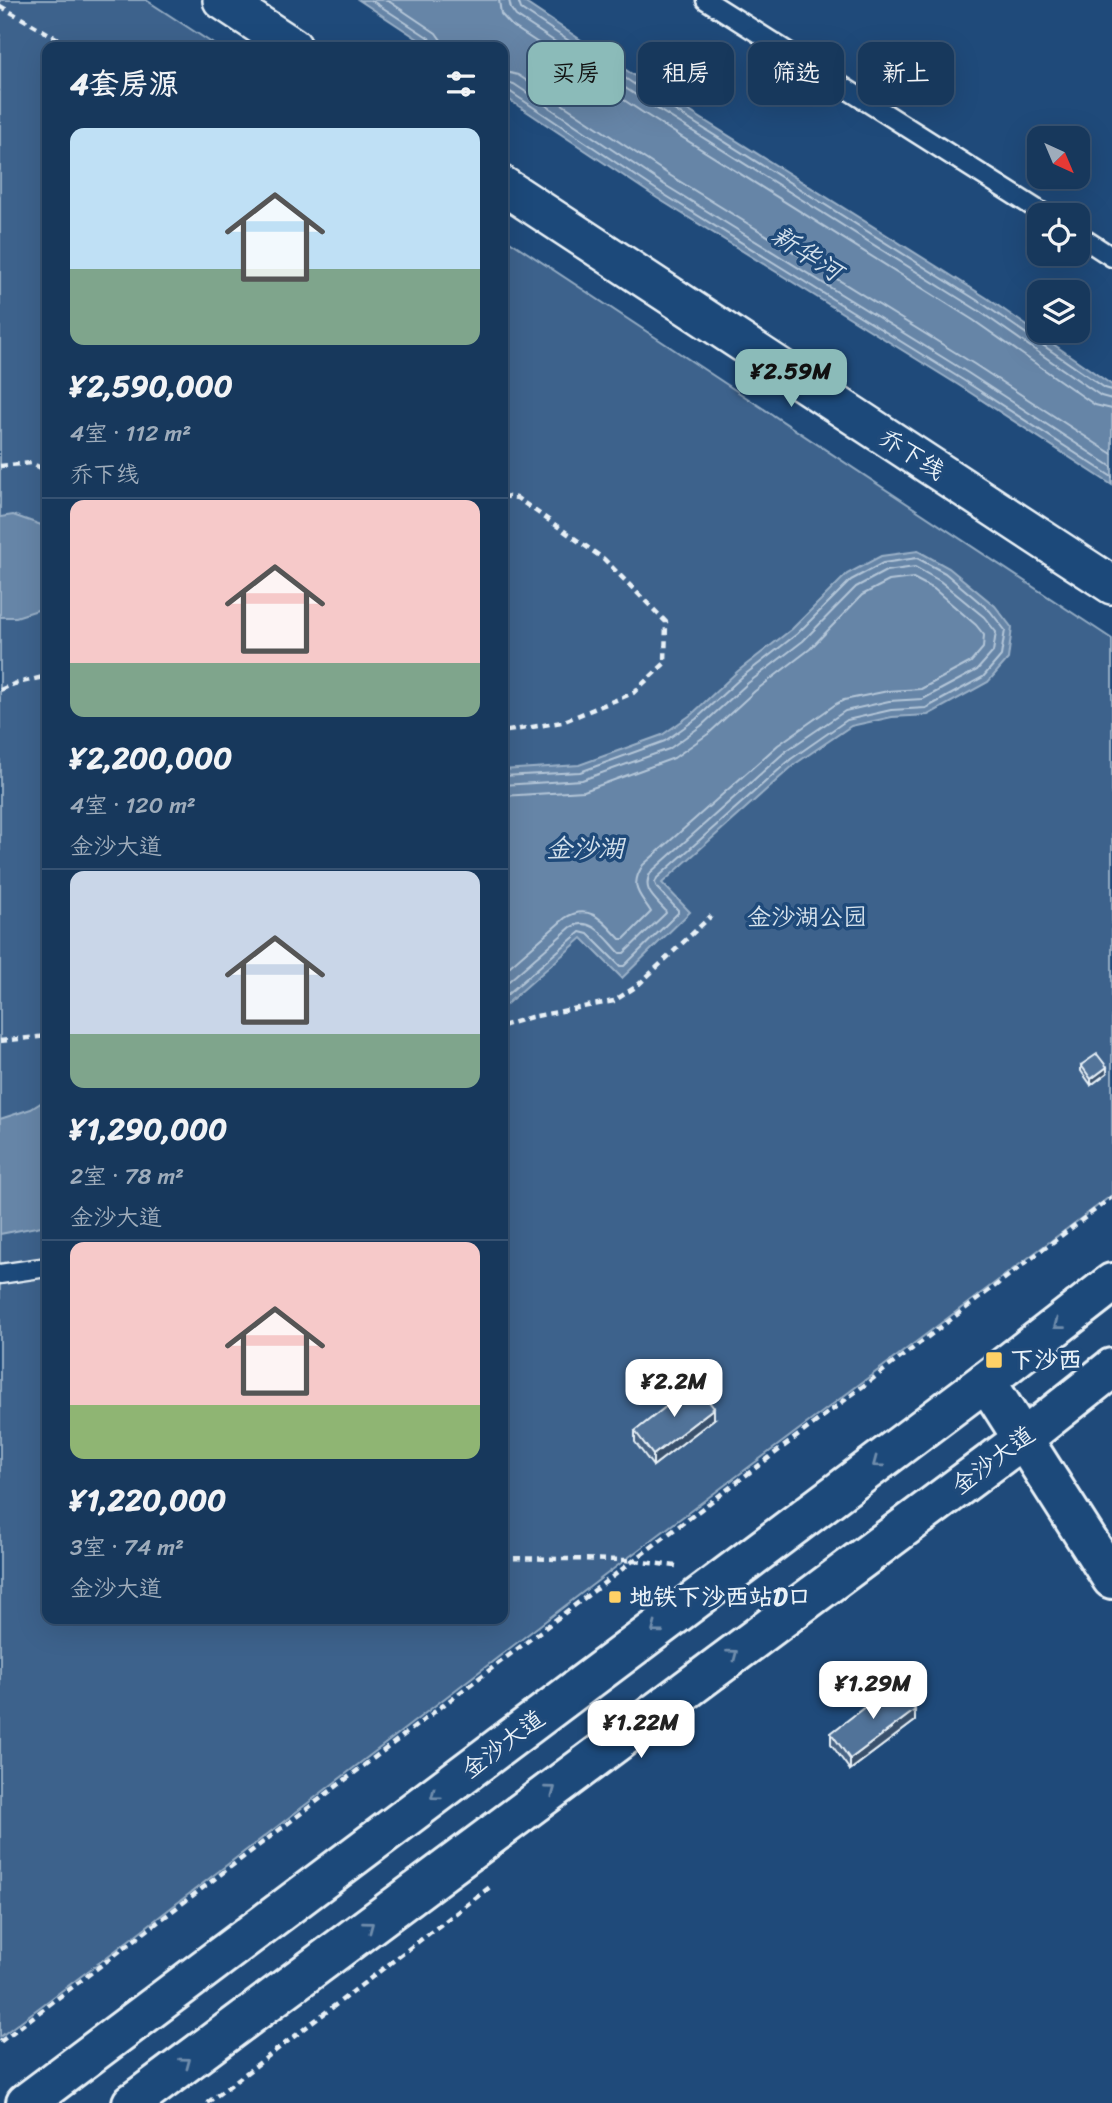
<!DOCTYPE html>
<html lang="zh">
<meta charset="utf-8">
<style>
body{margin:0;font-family:Sriracha,"LXGW WenKai TC",sans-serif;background:#203f62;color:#f1f3f6;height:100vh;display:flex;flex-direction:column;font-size:26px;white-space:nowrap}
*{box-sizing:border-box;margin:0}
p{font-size:23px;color:#9eacbb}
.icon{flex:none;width:38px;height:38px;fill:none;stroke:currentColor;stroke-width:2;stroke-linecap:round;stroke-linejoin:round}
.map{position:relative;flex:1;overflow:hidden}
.panel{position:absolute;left:42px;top:42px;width:466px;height:1582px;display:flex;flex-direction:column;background:#17385c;border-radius:14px;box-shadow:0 7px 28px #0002,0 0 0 2px #365272}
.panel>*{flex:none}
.top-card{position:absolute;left:528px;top:42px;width:478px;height:63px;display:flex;gap:14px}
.needle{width:46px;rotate:136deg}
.tools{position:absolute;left:1027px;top:126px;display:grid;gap:14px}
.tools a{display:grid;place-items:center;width:63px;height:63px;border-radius:14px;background:#17385c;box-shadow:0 7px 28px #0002,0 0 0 2px #365272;font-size:35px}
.price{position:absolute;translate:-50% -60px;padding:0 16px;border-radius:14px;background:#fff;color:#222;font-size:23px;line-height:46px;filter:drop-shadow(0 2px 4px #0008)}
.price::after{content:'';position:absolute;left:50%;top:42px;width:21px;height:16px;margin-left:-10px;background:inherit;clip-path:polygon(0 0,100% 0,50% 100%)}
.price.on{background:#8bbbb9;color:#111}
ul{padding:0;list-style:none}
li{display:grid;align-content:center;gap:14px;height:371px;padding:0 28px}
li+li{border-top:2px solid #365272}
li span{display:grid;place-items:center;height:217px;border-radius:14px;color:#555}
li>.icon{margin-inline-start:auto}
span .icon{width:126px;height:126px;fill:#fffc;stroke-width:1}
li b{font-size:30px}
h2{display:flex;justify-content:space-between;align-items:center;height:84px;padding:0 28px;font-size:30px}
.chip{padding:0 24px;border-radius:14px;background:#17385c;box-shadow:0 7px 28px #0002,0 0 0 2px #365272;font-size:24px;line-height:63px}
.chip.on{background:#8bbbb9;color:#111}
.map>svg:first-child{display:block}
.green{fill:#3c628c;stroke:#92aac2;stroke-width:2}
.water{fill:#6685a7;stroke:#9ab0c7;stroke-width:2}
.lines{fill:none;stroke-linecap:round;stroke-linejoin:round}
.shore{stroke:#b4c6d8;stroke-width:2}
.service-casing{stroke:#e8f1f8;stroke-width:23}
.minor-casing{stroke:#e8f1f8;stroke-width:42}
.tertiary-casing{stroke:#e8f1f8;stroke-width:44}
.secondary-casing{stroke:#e8f1f8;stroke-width:44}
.path{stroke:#e8f1f8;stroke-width:4.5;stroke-dasharray:7 5;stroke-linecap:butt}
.service{stroke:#1f4a7a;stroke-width:18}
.minor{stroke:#1f4a7a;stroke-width:37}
.tertiary{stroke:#1f4a7a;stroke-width:38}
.secondary{stroke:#1f4a7a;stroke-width:38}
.wall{fill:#466384;stroke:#e8f1f8;stroke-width:2}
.shaded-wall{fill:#39506b;stroke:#e8f1f8;stroke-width:2}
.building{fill:#517399;stroke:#e8f1f8;stroke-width:2}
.oneway{stroke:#6f8dac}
.poi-dot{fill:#ffd166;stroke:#1f4a7a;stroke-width:2.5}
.labels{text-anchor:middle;stroke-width:7;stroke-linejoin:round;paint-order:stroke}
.street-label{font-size:24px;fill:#e8f1f8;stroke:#1f4a7a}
.park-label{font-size:24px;fill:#d7e3ed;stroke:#1f4a7a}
.poi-label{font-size:24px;font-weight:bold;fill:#e8f1f8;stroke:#1f4a7a;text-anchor:start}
.water-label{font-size:26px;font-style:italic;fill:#d4e1ec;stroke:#1f4a7a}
</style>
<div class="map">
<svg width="1112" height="2103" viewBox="0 0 1112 2103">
<rect width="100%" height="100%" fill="#1f4a7a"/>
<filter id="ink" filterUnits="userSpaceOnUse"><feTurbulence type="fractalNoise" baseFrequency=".0143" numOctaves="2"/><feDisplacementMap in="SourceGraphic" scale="14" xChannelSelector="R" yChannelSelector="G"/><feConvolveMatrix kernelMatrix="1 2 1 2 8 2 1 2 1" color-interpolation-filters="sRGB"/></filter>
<g filter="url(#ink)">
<!-- green -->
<polygon class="green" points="0,0 146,0 218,47 47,47 47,1619 502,1619 502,236 1112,639 1112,1195 625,1560 116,1950 0,2037"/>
<!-- water -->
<g class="water">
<polygon points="359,0 521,0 659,92 987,298 1112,385 1112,485 960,386 657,198 502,95 502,47 430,47"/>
<polygon points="13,515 47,527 47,607 16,617 0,617 0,517"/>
<polygon points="918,551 949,568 995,606 1012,628 1008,659 988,682 928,715 892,717 851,726 795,764 662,883 690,912 622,978 582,938 502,1008 502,770 579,765 662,735 692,714 738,671 792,629 847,574 881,556"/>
<polygon points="47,1099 47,1225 0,1234 0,1119 31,1109"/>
</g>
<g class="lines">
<!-- shore -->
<g class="shore">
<polyline points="371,0 429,38 433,47"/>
<polyline points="387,0 436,33 441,40 441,47"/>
<polyline points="499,0 501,14 511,25 645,114 973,320 1095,405 1112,409"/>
<polyline points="509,0 511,9 516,16 651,105 979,311 1101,396 1112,399"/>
<polyline points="518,0 521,9 655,98 983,304 1105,388 1112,390"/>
<polyline points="502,71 518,75 671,176 974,364 1112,454"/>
<polyline points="502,81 514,84 665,185 968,373 1112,467"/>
<polyline points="502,90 509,91 660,192 963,380 1112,477"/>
<polyline points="502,776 580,772 665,741 696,719 743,676 797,634 851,580 883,563 917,558 945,573 990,611 1005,630 1001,656 983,677 926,708 891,710 847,720 791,759 657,878 655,883 657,888 678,910 678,913 624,966 620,966 588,934 580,932 502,999"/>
<path d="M 502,785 L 582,780 L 669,749 L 701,726 L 748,683 L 803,641 L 856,587 L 886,571 L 915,567 L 940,581 L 984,617 L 996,632 L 993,652 L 977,670 L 923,699 L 889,701 L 845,711 L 786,751 L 651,872 C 641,889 654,898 665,910 L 666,913 L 624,953 L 620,953 C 607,940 592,915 571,927 L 502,987"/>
<path d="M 502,796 L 584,791 L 674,758 L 708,734 L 755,691 L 810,649 L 862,595 L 889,581 L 913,578 L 934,589 L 976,625 L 984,635 L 983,648 L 971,662 L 921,689 L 888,691 L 844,700 L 836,704 L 778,745 L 643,865 C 628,888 641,895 651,912 L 624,939 L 620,939 C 604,922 590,902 565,918 L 502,973"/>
</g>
<defs>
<g id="service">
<polyline points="706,0 1046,215"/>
<polyline points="1078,235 1112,257"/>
<polyline points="0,1274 47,1267"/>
</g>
<g id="minor">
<polyline points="222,0 293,47"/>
<polyline points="502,185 1112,585"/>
</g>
<polyline id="tertiary" points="986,1381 1112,1579"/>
<g id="secondary">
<polyline points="26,2103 986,1381 1112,1283"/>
<polyline points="132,2103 1024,1438 1112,1368"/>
</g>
</defs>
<!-- service casing -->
<use href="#service" class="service-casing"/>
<!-- minor casing -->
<use href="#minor" class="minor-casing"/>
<!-- tertiary casing -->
<use href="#tertiary" class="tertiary-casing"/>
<!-- secondary casing -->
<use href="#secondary" class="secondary-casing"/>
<!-- path -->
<g class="path">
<polyline points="0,6 72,47"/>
<polyline points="0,466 31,463 47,471"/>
<polyline points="502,496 517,498 604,559 666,622 665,663 633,693 562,722 502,732"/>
<polyline points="0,690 14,684 47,676"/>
<polyline points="502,1026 531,1017 614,1001 637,986 711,916"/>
<polyline points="0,1041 47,1036"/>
<polyline points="502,1558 625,1560 676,1566"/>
<polyline points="0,2042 1112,1197"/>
<polyline points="207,2103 490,1887"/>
</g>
<!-- service -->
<use href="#service" class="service"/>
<!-- minor -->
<use href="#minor" class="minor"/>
<!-- tertiary -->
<use href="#tertiary" class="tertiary"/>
<!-- secondary -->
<use href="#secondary" class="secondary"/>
</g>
<!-- wall -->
<g class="wall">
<polygon points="1081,1065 1107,1073 1091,1085 1081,1071"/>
<polygon points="714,1419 653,1466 635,1442 635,1431"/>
<polygon points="915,1721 850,1770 831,1744 831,1733"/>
</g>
<!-- shaded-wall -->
<g class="shaded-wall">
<polygon points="1107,1067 1107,1073 1091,1085 1091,1079"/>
<polygon points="714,1408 714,1419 653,1466 653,1455"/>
<polygon points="915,1710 915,1721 850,1770 850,1759"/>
</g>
<!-- building -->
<g class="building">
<polygon points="1097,1054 1107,1067 1091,1079 1081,1065"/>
<polygon points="695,1384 714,1408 653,1455 635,1431"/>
<polygon points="896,1683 915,1710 850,1759 831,1733"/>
</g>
<!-- one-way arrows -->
<defs><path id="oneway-chevron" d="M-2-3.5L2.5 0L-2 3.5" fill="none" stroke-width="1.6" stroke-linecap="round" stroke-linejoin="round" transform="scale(1.75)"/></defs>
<g class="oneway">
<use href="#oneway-chevron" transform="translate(1058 1325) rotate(142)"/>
<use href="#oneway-chevron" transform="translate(877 1463) rotate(143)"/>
<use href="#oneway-chevron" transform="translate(656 1629) rotate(143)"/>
<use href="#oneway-chevron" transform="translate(733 1654) rotate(-37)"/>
<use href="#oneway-chevron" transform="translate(551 1790) rotate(-37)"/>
<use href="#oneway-chevron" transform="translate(435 1795) rotate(143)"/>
<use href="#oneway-chevron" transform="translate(369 1926) rotate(-37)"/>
<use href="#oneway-chevron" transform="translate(186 2062) rotate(-37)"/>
</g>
</g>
<!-- markers -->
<g class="poi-dot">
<rect x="985" y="1351" width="18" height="18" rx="3.5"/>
<rect x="608" y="1590" width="14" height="14" rx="3.5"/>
</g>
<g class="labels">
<!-- street labels -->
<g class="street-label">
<text transform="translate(912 454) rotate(33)" y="8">乔下线</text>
<text transform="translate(993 1460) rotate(-37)" y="8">金沙大道</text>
<text transform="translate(503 1744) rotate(-37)" y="8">金沙大道</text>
</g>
<!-- park labels -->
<g class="park-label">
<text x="807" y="925">金沙湖公园</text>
</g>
<!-- poi labels -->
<g class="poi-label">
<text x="1010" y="1368">下沙西</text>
<text x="629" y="1605">地铁下沙西站D口</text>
</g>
<!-- water labels -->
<g class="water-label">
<text transform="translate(807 253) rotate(33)" y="9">新华河</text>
<text x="585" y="857">金沙湖</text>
</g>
</g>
</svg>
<div class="tools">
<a><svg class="needle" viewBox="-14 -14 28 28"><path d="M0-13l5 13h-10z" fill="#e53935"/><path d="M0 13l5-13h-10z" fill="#9eacbb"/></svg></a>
<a><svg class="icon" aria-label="locate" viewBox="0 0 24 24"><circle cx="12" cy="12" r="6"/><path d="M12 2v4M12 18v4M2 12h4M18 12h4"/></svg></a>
<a><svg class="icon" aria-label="layers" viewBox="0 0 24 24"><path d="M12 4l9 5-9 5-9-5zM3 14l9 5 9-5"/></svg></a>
</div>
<b class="price on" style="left:791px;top:409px">¥2.59M</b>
<b class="price" style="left:674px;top:1419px">¥2.2M</b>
<b class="price" style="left:873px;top:1721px">¥1.29M</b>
<b class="price" style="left:641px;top:1760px">¥1.22M</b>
<div class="top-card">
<a class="chip on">买房</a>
<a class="chip">租房</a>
<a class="chip">筛选</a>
<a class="chip">新上</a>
</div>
<section class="panel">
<h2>4套房源<svg class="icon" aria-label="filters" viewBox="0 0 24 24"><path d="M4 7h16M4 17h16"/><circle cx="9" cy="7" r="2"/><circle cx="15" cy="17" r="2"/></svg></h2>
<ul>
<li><span style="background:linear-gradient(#bfe0f5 65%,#7fa58c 0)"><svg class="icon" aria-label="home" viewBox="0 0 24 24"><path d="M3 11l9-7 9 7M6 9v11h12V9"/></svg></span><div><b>¥2,590,000</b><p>4室 · 112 m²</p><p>乔下线</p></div></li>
<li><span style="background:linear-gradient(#f6c9c9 75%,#7fa58c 0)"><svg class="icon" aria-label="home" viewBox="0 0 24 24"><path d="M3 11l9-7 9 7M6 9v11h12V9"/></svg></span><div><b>¥2,200,000</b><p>4室 · 120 m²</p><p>金沙大道</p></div></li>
<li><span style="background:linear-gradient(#c9d6e8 75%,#7fa58c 0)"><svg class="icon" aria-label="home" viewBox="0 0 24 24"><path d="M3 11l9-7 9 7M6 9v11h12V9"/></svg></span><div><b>¥1,290,000</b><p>2室 · 78 m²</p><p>金沙大道</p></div></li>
<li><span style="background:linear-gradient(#f6c9c9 75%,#8fb573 0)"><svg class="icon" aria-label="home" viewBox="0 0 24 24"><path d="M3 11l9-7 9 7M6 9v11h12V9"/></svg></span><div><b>¥1,220,000</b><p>3室 · 74 m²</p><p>金沙大道</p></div></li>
</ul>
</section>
</div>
